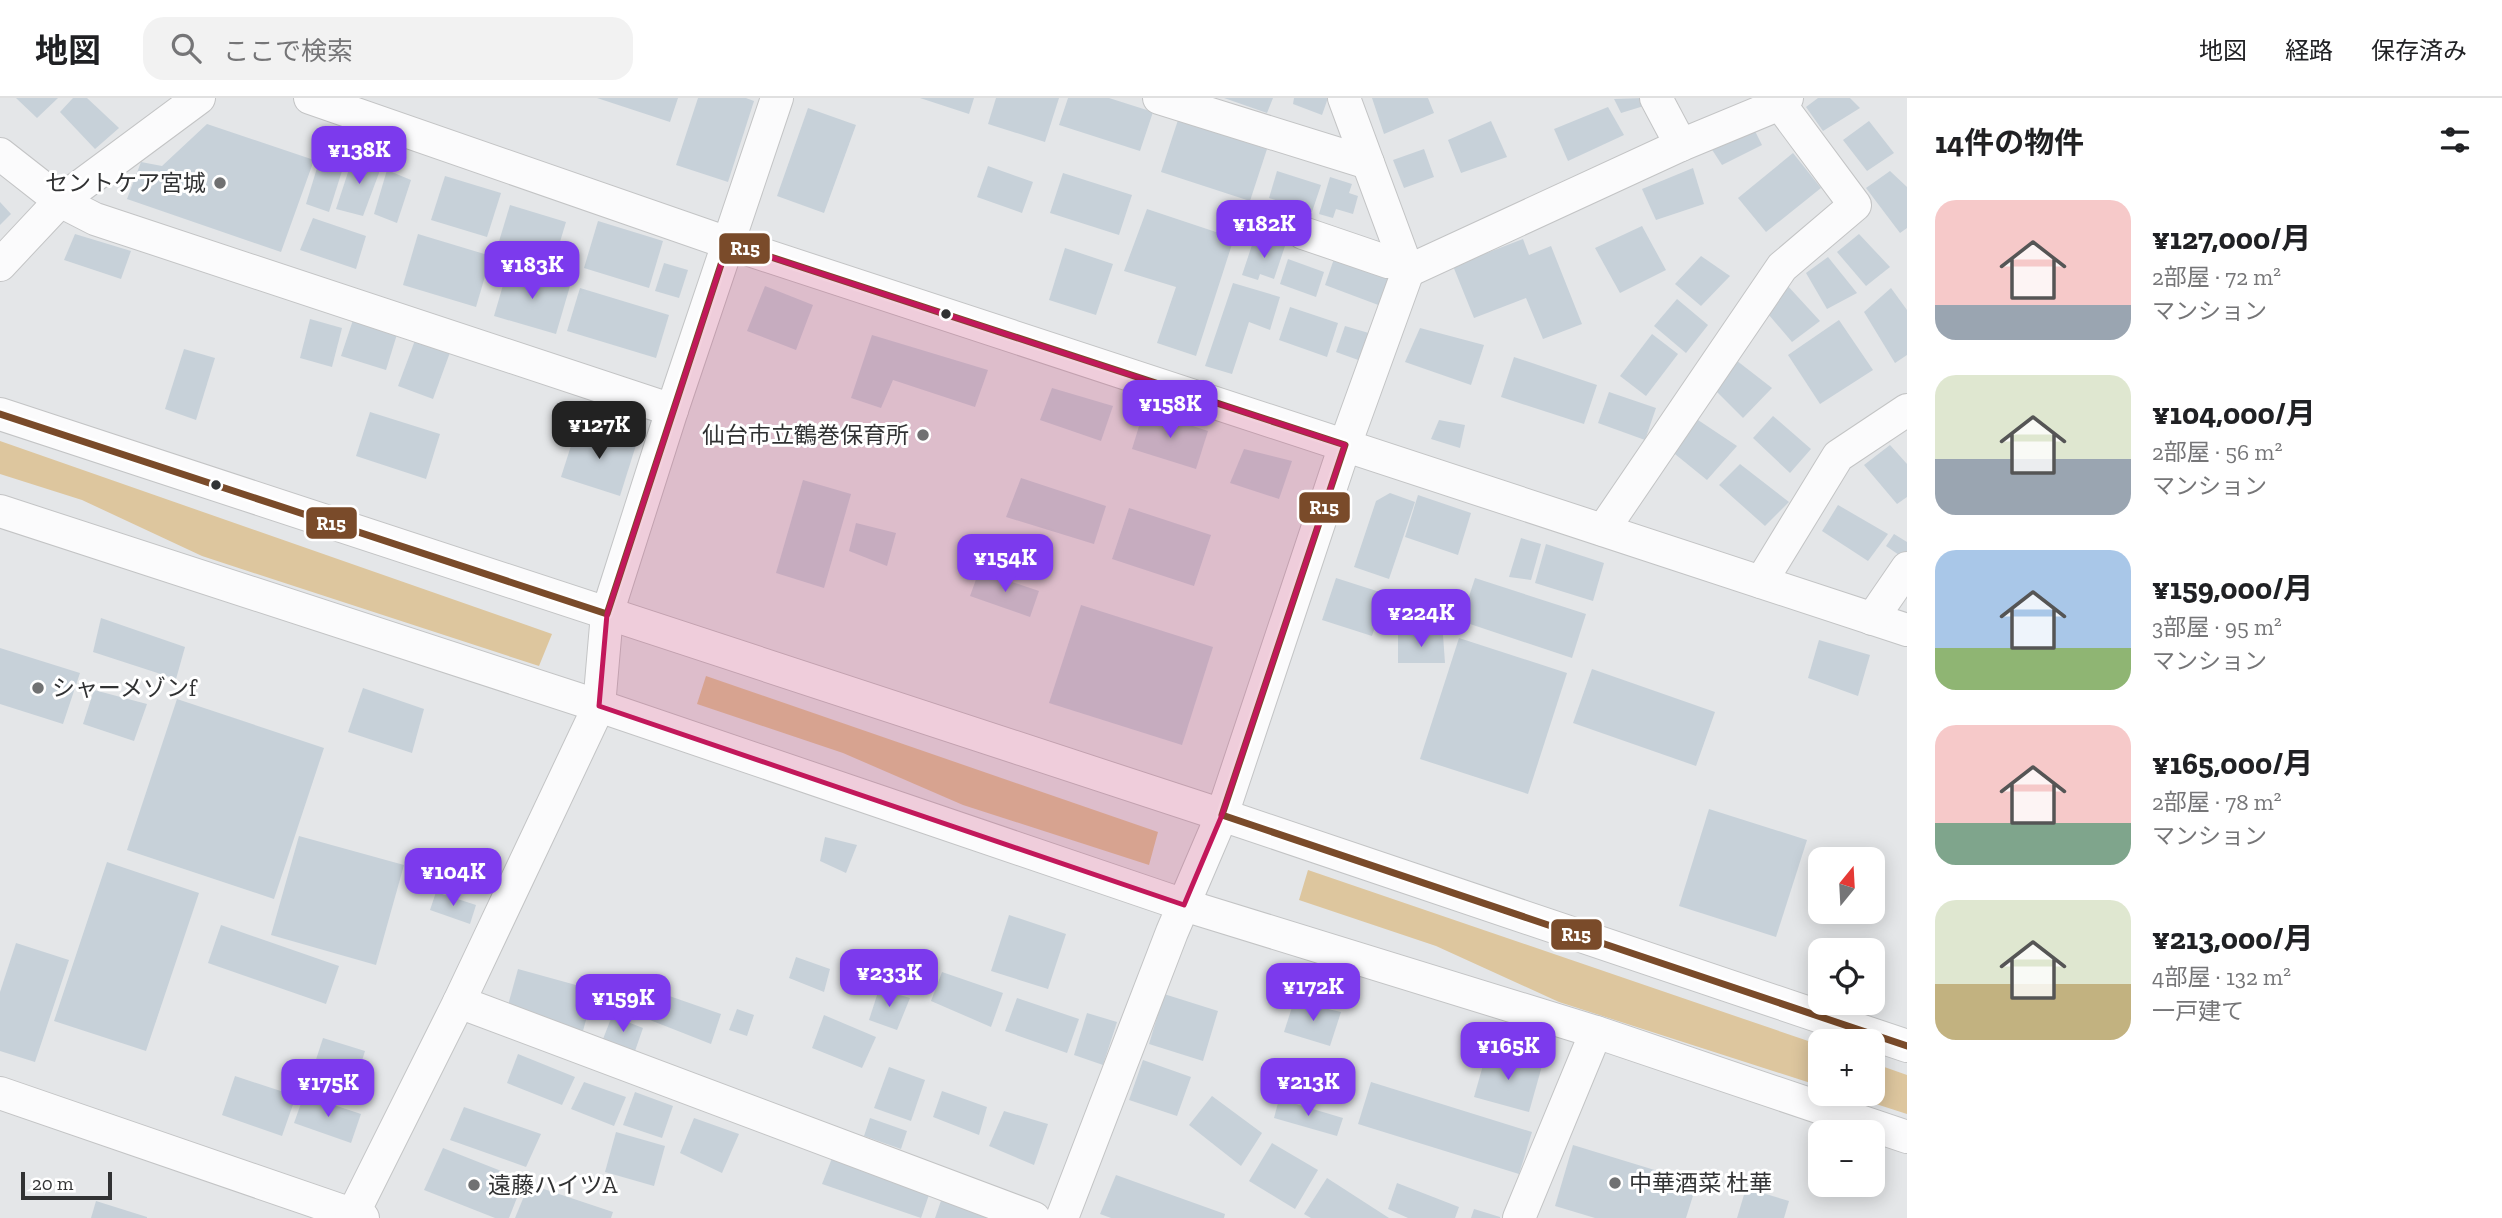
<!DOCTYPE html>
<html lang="ja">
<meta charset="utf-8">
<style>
body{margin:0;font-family:"Zilla Slab","Noto Sans JP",serif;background:#f2f2f2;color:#202124;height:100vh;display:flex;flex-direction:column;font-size:26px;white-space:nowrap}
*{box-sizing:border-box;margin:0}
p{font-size:23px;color:#757577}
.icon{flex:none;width:38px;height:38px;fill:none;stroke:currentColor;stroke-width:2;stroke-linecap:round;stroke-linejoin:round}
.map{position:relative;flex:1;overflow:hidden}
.side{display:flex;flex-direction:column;background:#fff;width:595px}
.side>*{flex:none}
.needle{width:46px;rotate:18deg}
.controls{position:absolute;left:1808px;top:749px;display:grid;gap:14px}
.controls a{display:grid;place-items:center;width:77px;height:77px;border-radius:14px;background:#fff;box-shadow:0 4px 18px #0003;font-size:35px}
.scale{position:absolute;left:21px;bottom:18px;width:91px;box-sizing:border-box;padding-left:7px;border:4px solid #313233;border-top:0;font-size:19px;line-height:24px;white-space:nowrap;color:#313233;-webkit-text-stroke:5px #fff;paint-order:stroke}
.price{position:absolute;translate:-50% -60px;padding:0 16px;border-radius:14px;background:#7c3aed;color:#fff;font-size:23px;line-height:46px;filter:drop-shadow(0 2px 4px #0008)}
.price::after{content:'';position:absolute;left:50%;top:42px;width:21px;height:16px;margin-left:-10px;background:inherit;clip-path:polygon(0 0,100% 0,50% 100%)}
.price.active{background:#222;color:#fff}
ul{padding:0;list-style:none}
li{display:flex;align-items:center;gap:21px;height:175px;padding:0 28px}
li span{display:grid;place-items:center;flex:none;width:196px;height:140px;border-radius:21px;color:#555}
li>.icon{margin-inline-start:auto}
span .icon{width:84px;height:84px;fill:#fffc;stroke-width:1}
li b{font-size:30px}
h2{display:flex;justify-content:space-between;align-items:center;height:84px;padding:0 28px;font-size:30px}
header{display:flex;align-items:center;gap:42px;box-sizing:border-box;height:98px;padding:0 35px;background:#fff;border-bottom:2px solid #e0e0e0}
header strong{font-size:33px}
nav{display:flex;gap:38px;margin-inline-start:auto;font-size:24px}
.search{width:490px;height:63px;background:#f2f2f2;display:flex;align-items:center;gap:18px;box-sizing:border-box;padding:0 24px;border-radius:21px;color:#757577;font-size:26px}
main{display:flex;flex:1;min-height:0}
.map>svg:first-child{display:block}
.green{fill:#ddc69e}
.building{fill:#c7d1d9}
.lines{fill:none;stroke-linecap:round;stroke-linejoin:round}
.minor-casing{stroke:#c3c4c5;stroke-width:34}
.minor{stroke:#fbfbfc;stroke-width:32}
.bus-1-casing{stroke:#fff;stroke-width:12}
.bus-1{stroke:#7a4b2a;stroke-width:7}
.marked{fill:#c2185b;fill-opacity:0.2;stroke:#c2185b;stroke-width:5;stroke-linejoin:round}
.poi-dot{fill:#707172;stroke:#fff;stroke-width:2.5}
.bus-dot{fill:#313233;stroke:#fff;stroke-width:2.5}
.labels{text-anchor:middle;stroke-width:6;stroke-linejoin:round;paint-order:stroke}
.poi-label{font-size:23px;fill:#313233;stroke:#fff;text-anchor:start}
.line-badge{stroke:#fff;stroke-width:2.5}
.badge-label{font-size:19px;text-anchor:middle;font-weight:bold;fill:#fff}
</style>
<header>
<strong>地図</strong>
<div class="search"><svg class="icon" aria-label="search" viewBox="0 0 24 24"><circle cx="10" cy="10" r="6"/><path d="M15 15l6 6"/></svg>ここで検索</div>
<nav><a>地図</a><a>経路</a><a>保存済み</a></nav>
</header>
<main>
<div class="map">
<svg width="1907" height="1120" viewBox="0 0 1907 1120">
<rect width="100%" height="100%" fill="#e4e6e8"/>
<!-- green -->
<g class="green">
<polygon points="0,343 552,536 539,568 202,458 82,402 0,376"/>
<polygon points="706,578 1158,734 1149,767 963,707 843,655 697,606"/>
<polygon points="1308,772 1820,947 1820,988 1559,904 1436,848 1299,802"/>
<polygon points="1873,965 1907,977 1907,1016 1845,996 1872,996"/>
</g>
<!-- building -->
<g class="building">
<polygon points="16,0 58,0 37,20"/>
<polygon points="73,0 87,0 119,30 95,51 60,14"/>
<polygon points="597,0 678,0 670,24"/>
<polygon points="698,0 746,0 754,3 728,84 676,67"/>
<polygon points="920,0 974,0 969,16"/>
<polygon points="996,0 1059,0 1045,44 988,26"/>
<polygon points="1068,0 1109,0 1153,14 1140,53 1059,27"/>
<polygon points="1224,0 1273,0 1267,15"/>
<polygon points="1294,0 1328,0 1322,17 1293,6"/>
<polygon points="1372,0 1428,0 1434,15 1384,36"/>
<polygon points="1644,0 1647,7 1621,15 1614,1"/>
<polygon points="1818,0 1850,0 1860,10 1823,33 1806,9"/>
<polygon points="1608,9 1624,37 1568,63 1554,31"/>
<polygon points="808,10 856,27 824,115 777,98"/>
<polygon points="1178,22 1267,51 1250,103 1161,74"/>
<polygon points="1491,23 1507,59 1461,75 1448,42"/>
<polygon points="1869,23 1894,55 1867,73 1843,42"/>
<polygon points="207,26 314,62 281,154 127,101 141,64 162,68"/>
<polygon points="1752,27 1762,47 1722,67 1709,47"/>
<polygon points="324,47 348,54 329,114 306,106"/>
<polygon points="1424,51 1434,79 1404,90 1393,62"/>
<polygon points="1793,55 1821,90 1766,134 1738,100"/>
<polygon points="353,59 382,67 363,118 336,111"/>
<polygon points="988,68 1033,84 1022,115 977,99"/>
<polygon points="1693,70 1704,106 1656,122 1642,91"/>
<polygon points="387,72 411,82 397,125 374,116"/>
<polygon points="1277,73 1321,87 1312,114 1269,100"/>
<polygon points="1890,73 1907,89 1907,130 1900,135 1866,90"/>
<polygon points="1063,75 1132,97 1119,137 1050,115"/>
<polygon points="445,78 501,95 487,139 431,122"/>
<polygon points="1330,79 1352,86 1349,95 1358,98 1353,116 1336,111 1333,120 1319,116"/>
<polygon points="0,104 11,116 0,127"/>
<polygon points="510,107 566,124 553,167 497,150"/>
<polygon points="1147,111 1234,140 1196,258 1157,245 1176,189 1124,173"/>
<polygon points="313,120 366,138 356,171 300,152"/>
<polygon points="598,123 663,143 649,190 584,170"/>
<polygon points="1642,128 1666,172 1620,195 1595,150"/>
<polygon points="75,136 131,153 121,181 64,162"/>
<polygon points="418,136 491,158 476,209 403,187"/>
<polygon points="1859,136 1890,169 1866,188 1837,154"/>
<polygon points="1262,141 1285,148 1274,181 1260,176 1258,182 1242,177 1253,144 1260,146"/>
<polygon points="1523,141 1529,157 1551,148 1582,226 1543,241 1526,200 1474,220 1453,168"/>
<polygon points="1065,150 1113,166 1096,217 1049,202"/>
<polygon points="1335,158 1393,176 1381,208 1325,187"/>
<polygon points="1701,158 1730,178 1701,208 1675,186"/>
<polygon points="1828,159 1857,195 1827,211 1806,175"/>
<polygon points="1288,161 1324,174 1316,199 1280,186"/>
<polygon points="664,165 688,172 679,200 655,193"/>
<polygon points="508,170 570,188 556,236 494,218"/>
<polygon points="1233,185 1280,199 1270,232 1249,224 1232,276 1205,268"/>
<polygon points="1786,186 1820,223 1792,244 1763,210"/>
<polygon points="765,188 813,207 796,252 747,233"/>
<polygon points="580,190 669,217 656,260 567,233"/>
<polygon points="1891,190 1907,212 1907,257 1895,265 1864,214"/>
<polygon points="1677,201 1708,227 1686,255 1654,228"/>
<polygon points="1290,209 1338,225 1327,259 1279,242"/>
<polygon points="354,219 398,233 386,272 341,258"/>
<polygon points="310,221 342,230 332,269 300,260"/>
<polygon points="1839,222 1873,272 1820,306 1788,257"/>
<polygon points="1345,228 1372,236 1361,263 1336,254"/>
<polygon points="1420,230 1484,247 1471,287 1405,264"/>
<polygon points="1652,236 1678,256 1646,298 1620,278"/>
<polygon points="417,237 452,249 433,301 398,288"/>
<polygon points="872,237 988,272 975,309 893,282 881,310 851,300"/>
<polygon points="184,251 215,260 196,322 165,311"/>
<polygon points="1514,259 1597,287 1584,326 1501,299"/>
<polygon points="1732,259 1772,290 1743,320 1710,287"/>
<polygon points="1052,290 1113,308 1101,343 1040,322"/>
<polygon points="1609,294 1656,310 1645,342 1598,325"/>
<polygon points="1144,312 1208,333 1196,371 1132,351"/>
<polygon points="370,314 440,336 426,381 356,358"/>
<polygon points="1773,318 1811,351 1790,375 1753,340"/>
<polygon points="1695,320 1737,348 1707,382 1670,352"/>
<polygon points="1439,322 1465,327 1460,350 1431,341"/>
<polygon points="577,329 636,347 620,398 561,379"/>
<polygon points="1890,347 1907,366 1907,399 1897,406 1864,367"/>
<polygon points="1244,351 1292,363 1279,401 1230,385"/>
<polygon points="1740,366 1789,404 1765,428 1719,387"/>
<polygon points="1021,380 1106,408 1094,446 1006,419"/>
<polygon points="803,382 851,396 824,490 776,475"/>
<polygon points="1390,395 1415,404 1389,481 1354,469 1376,403"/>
<polygon points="1418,397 1471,415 1458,457 1405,439"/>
<polygon points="1838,407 1888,436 1868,463 1822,433"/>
<polygon points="1129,410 1211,437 1194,488 1112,461"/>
<polygon points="856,425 896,435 887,468 849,453"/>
<polygon points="1894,436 1907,444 1907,453 1902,459 1886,448"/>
<polygon points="1521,440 1541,446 1531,482 1509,479"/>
<polygon points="1546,446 1604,465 1593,503 1535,485"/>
<polygon points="979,473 1039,493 1030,519 970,498"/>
<polygon points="1336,480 1386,496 1372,538 1322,522"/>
<polygon points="1475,480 1586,516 1572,560 1461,523"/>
<polygon points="1081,507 1213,549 1182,647 1049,605"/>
<polygon points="101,520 185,549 176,581 93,554"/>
<polygon points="1398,536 1443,537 1445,565 1398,565"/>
<polygon points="1459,540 1567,575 1528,696 1420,661"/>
<polygon points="1819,542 1870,557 1858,598 1808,580"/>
<polygon points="0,550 80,575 63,626 0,606"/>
<polygon points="1592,571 1715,614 1696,668 1573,625"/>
<polygon points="363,590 424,611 412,655 348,634"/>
<polygon points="94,592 147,606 134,643 83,626"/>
<polygon points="177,601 324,650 274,801 127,752"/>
<polygon points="1709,711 1807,742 1776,839 1679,808"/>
<polygon points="299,738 404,767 376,867 271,837"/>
<polygon points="825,739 857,747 846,775 820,763"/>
<polygon points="107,764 199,795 146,953 54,923"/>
<polygon points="436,794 476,807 470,826 430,812"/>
<polygon points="1009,817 1066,836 1048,891 991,873"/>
<polygon points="221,827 339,868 326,906 208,865"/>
<polygon points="16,845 69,862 35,964 0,953 0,894"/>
<polygon points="796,859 830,871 824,894 789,880"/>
<polygon points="518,871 594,892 583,933 507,911"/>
<polygon points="942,874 1003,895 991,929 931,903"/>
<polygon points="879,891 910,900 897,932 869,922"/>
<polygon points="655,893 721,916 711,946 650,922"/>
<polygon points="1164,896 1218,913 1203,963 1149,946"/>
<polygon points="1017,900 1079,921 1067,955 1005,933"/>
<polygon points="1294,903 1341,914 1330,948 1284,934"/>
<polygon points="737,911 754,917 747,938 729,932"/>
<polygon points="1087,915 1117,924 1103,967 1074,957"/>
<polygon points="824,917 876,939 862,970 812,950"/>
<polygon points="612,918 643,930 635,953 603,941"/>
<polygon points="323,940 365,953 350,1001 308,986"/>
<polygon points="1487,953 1542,968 1529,1014 1474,999"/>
<polygon points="518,956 575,979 562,1007 507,985"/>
<polygon points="1143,962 1191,979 1177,1018 1129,1002"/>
<polygon points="889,969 925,982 911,1023 874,1010"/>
<polygon points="1316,969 1341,975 1331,1004 1307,995"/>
<polygon points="235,978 296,998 282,1038 222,1017"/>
<polygon points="584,984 626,999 614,1028 571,1011"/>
<polygon points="1371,984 1532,1034 1519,1076 1358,1026"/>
<polygon points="942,993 987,1009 979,1037 933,1019"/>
<polygon points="635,994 673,1008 662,1040 623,1027"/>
<polygon points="304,997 361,1016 351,1045 294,1025"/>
<polygon points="1212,998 1262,1035 1241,1068 1189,1027"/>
<polygon points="1279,1001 1343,1020 1337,1038 1274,1020"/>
<polygon points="464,1009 541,1036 526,1069 450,1042"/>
<polygon points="1004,1013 1048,1026 1034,1067 989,1048"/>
<polygon points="694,1020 739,1036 722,1075 680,1055"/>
<polygon points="870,1020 907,1033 901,1051 864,1038"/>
<polygon points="616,1034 665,1048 654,1088 605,1074"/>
<polygon points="1272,1045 1318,1072 1295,1111 1249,1083"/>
<polygon points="1573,1047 1697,1085 1686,1120 1595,1120 1555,1108"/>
<polygon points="443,1050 524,1082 509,1120 495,1120 424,1092"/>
<polygon points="834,1055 931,1091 921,1120 822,1086"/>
<polygon points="1116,1077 1225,1116 1224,1120 1111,1120 1100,1116"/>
<polygon points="1327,1080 1389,1120 1311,1120 1304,1116"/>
<polygon points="1397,1085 1459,1109 1455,1120 1408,1120 1388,1111"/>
<polygon points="529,1086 613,1114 611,1120 515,1120"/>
<polygon points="1746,1090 1789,1103 1784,1120 1737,1120"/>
<polygon points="943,1097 1005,1120 935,1120"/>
<polygon points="96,1103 147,1119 147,1120 91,1120"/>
<polygon points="1474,1111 1500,1119 1500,1120 1471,1120"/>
</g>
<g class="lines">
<defs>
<g id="minor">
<polyline points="310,0 728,145 1907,532"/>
<polyline points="1159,0 1368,65"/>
<polyline points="1656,0 1681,47"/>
<polyline points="0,56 60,103 95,121 672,312"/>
<polyline points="1303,135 1388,164 1403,160"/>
<polyline points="0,167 60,103 199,0"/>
<polyline points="1408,173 1681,47 1780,6 1787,0"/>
<polyline points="0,316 1222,717 1907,948"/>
<polyline points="0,413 599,608 1184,807 1596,934 1907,1039"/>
<polyline points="1603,432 1782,169 1855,107 1780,6"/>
<polyline points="1761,484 1838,358 1907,312"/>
<polyline points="1872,521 1907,470"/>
<polyline points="459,904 1034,1120"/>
<polyline points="0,995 363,1120"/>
<polyline points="351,1120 459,904 599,608 607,516 672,312 777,0"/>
<polyline points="1062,1120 1172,834 1222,717 1345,347 1408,173 1344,0"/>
<polyline points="1519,1120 1596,934"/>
</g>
</defs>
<!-- minor casing -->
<use href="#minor" class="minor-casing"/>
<!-- minor -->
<use href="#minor" class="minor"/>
<defs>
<polyline id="bus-1" points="0,316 607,516 728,145 1345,347 1222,717 1907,948"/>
</defs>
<!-- bus-1 casing -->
<use href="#bus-1" class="bus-1-casing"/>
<!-- bus-1 -->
<use href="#bus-1" class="bus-1"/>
</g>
<!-- marked area -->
<path class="marked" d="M 728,145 L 1345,347 L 1222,717 L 1184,807 L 599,608 L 607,516 Z"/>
<!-- markers -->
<g class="poi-dot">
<circle cx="220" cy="85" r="7"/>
<circle cx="923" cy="337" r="7"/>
<circle cx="38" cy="590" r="7"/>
<circle cx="1615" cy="1085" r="7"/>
<circle cx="474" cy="1087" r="7"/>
</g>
<g class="bus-dot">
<circle cx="946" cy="216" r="6"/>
<circle cx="216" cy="387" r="6"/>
</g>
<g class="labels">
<!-- poi labels -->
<g class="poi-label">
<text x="206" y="93" text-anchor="end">セントケア宮城</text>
<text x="909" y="345" text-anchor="end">仙台市立鶴巻保育所</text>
<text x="52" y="598">シャーメゾンf</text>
<text x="1629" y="1093">中華酒菜 杜華</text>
<text x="488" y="1095">遠藤ハイツA</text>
</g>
</g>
<g class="line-badge">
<rect x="718" y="134" width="53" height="33" rx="7" fill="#7a4b2a"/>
<rect x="1298" y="393" width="53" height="33" rx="7" fill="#7a4b2a"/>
<rect x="305" y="408" width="53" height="34" rx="7" fill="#7a4b2a"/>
<rect x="1550" y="820" width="53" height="33" rx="7" fill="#7a4b2a"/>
</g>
<g class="badge-label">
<text x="745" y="157">R15</text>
<text x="1324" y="416">R15</text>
<text x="331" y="432">R15</text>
<text x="1576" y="843">R15</text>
</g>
</svg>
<div class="controls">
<a><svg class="needle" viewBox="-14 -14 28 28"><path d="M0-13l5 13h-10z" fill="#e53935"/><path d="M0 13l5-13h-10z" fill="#757577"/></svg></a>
<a><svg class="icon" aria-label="locate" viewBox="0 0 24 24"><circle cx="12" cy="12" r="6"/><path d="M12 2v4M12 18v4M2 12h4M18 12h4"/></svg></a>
<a>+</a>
<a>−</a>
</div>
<div class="scale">20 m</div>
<b class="price" style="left:359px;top:88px">¥138K</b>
<b class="price" style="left:1264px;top:162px">¥182K</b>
<b class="price" style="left:532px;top:203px">¥183K</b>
<b class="price" style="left:1170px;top:342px">¥158K</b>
<b class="price active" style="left:599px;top:363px">¥127K</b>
<b class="price" style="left:1005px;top:496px">¥154K</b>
<b class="price" style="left:1421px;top:551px">¥224K</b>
<b class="price" style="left:453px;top:810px">¥104K</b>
<b class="price" style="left:889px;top:911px">¥233K</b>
<b class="price" style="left:1313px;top:925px">¥172K</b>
<b class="price" style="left:623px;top:936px">¥159K</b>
<b class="price" style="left:1508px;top:984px">¥165K</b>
<b class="price" style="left:1308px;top:1020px">¥213K</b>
<b class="price" style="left:328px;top:1021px">¥175K</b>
</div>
<section class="side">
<h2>14件の物件<svg class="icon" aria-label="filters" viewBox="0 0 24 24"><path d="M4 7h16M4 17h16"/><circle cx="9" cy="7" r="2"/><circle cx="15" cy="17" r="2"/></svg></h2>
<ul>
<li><span style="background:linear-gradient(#f6c9c9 75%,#9aa5b1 0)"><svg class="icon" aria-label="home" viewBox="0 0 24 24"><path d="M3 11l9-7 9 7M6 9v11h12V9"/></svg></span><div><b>¥127,000/月</b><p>2部屋 · 72 m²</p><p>マンション</p></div></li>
<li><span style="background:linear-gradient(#dfe7d0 60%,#9aa5b1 0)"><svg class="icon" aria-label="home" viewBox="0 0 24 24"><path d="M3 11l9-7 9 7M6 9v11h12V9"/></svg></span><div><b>¥104,000/月</b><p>2部屋 · 56 m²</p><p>マンション</p></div></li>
<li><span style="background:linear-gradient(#a9c7e8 70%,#8fb573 0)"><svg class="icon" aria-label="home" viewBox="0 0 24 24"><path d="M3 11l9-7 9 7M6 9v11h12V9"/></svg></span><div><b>¥159,000/月</b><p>3部屋 · 95 m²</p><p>マンション</p></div></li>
<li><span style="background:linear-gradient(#f6c9c9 70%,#7fa58c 0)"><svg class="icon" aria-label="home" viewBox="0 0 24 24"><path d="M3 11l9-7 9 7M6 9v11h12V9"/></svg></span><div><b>¥165,000/月</b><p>2部屋 · 78 m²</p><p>マンション</p></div></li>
<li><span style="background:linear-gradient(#dfe7d0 60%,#c2b280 0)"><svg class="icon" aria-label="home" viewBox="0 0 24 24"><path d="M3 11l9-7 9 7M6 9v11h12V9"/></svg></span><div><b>¥213,000/月</b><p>4部屋 · 132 m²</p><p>一戸建て</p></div></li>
</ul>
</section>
</main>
